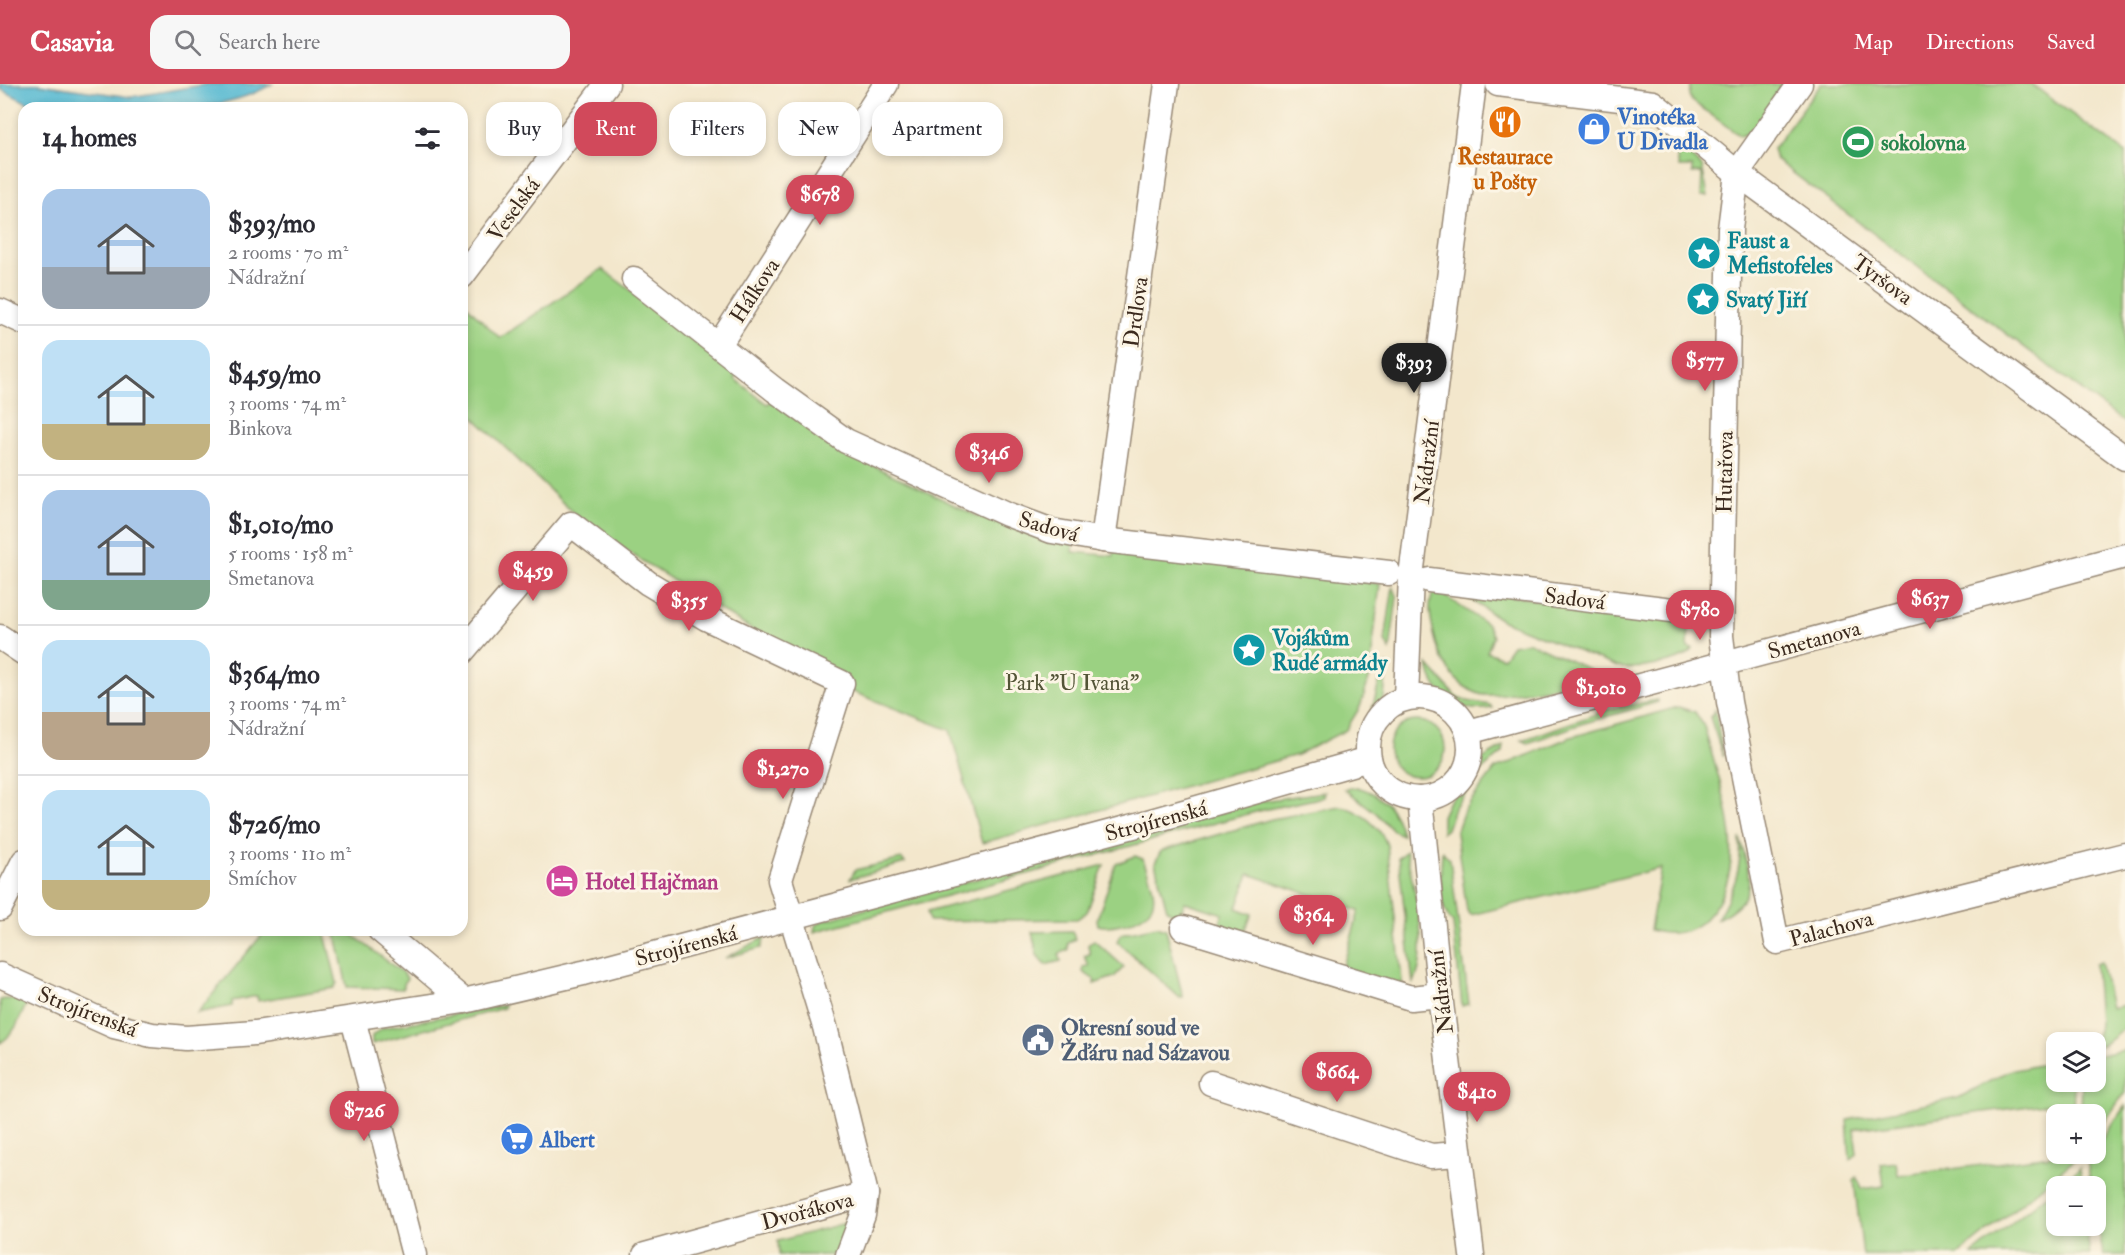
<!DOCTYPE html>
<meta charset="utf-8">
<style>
body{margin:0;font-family:"IM FELL Double Pica",serif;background:#f7f7f7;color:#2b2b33;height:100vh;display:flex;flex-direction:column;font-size:22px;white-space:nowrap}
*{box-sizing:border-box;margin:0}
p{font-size:20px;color:#7c7c81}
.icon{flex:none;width:33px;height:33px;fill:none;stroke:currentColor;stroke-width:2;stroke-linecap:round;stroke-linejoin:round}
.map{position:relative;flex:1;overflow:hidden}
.drawer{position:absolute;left:18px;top:18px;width:450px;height:834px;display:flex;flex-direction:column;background:#fff;border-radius:18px;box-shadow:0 3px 9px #0003}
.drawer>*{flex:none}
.hud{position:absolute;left:486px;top:18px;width:570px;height:54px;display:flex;gap:12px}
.fabs{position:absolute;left:2046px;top:948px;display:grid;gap:12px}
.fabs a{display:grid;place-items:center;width:60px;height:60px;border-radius:12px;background:#fff;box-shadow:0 3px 9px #0003;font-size:30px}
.price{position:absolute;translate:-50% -51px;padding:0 14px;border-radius:21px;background:#d1495b;color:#fff;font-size:20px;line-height:39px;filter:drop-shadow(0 2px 3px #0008)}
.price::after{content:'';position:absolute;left:50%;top:36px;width:18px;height:14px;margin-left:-9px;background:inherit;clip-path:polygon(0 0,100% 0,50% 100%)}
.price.current{background:#222;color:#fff}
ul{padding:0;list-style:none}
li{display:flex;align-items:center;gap:18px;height:150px;padding:0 24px}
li+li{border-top:2px solid #e1e1e2}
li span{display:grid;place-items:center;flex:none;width:168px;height:120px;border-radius:18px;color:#555}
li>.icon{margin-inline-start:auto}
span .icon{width:72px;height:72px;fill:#fffc;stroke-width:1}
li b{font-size:26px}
h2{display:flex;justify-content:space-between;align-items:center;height:72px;padding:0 24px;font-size:26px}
.pill{padding:0 21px;border-radius:18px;background:#fff;box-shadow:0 3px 9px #0003;font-size:21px;line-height:54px}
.pill.current{background:#d1495b;color:#fff}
header{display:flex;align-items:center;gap:36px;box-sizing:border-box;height:84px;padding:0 30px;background:#d1495b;color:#fff}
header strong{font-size:28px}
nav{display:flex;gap:33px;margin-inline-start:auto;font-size:21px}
.search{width:420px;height:54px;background:#f7f7f7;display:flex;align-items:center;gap:15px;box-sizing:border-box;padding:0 21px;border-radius:18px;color:#7c7c81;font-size:22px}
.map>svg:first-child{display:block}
.green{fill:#9bd182;stroke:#6b7e50;stroke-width:1.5}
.water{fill:#53b8d1;stroke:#477178;stroke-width:1.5}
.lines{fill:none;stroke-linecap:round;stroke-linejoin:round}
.minor-casing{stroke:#978875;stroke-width:27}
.minor{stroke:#fff;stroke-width:24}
.labels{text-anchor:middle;stroke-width:6;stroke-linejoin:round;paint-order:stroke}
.shop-label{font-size:22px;font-weight:bold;fill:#366cbe;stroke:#fcf5e5;text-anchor:start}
.leisure-label{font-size:22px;font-weight:bold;fill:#27864d;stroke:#fcf5e5;text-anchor:start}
.food-label{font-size:22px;font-weight:bold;fill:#c56008;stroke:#fcf5e5}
.street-label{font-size:22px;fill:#3b2a1e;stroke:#fcf5e5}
.culture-label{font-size:22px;font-weight:bold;fill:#0d838f;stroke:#fcf5e5;text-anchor:start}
.park-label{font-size:22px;fill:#535437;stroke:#fcf5e5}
.hotel-label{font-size:22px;font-weight:bold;fill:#b23c85;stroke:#fcf5e5;text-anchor:start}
.service-label{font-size:22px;font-weight:bold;fill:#4e5e75;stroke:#fcf5e5;text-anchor:start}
</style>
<header>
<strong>Casavia</strong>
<div class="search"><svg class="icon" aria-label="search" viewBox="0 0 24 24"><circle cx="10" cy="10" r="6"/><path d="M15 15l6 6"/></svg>Search here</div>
<nav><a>Map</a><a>Directions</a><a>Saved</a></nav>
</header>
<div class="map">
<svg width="2125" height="1171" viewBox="0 0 2125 1171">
<rect width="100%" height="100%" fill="#fcf5e5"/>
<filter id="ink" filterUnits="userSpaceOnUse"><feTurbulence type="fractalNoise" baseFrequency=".0167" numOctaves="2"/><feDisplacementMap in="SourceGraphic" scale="12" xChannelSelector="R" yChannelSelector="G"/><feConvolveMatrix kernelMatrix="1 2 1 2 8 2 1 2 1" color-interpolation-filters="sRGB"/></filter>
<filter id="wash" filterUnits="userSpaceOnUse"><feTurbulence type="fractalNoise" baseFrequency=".008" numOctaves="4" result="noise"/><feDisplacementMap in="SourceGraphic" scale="24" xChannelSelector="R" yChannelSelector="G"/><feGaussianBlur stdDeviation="1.35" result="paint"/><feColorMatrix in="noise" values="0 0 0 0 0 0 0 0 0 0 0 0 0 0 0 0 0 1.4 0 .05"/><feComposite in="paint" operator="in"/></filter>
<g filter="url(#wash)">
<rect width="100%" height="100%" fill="#f3e7cc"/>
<!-- green -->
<g class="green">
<polygon points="1691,0 1787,0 1786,3 1782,1 1752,48 1740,52 1691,16 1689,11"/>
<polygon points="1821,0 2031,0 2125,69 2125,339 1776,76 1773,65"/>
<polygon points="1678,61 1702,83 1708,112 1701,112 1702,89 1692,89 1692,83 1679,83 1675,63"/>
<polygon points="602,185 737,285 735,295 767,320 773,315 860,375 977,432 1074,459 1073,468 1114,472 1114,466 1242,480 1380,500 1369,595 1360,623 1346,646 1297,671 982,759 950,646 848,606 588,443 462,322 462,217 500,254"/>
<polygon points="1393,502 1397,512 1390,566 1385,557"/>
<path d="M 1451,503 L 1693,540 L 1689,541 L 1688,564 L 1693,565 C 1683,580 1633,586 1617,583 L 1503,537 Z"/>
<path d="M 1436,506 L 1488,541 L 1493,553 L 1487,568 L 1503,574 L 1512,561 L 1529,558 L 1606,593 C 1587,598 1493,615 1479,610 C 1453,601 1439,575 1434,550 C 1431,537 1426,516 1436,506 Z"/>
<polygon points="1387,581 1384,614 1370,632 1383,585"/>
<path d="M 1428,581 L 1457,613 L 1467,617 L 1490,621 L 1492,624 C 1462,630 1433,613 1428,581 Z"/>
<polygon points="1658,616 1658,618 1581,640 1528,659 1522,656 1610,625"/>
<path d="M 1678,623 L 1695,628 L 1704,642 C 1719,703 1757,782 1705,835 C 1690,850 1669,852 1650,846 L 1661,784 L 1471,831 L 1467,827 L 1456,749 L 1464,726 L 1495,685 L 1568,654 Z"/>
<polygon points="1715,626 1723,672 1710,633"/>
<circle cx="1417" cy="665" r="28"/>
<polygon points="1504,662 1503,668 1483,685 1454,724 1447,745 1442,749 1442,732 1449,717 1466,701 1482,675"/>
<path d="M 1357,703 C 1382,710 1397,726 1402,751 L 1393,747 L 1376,729 L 1345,705 Z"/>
<polygon points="1325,708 1324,713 1263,726 814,848 815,842 822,837 1262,717"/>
<path d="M 1340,722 C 1360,726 1380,742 1387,761 L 1403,906 L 1342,886 L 1359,827 L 1249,790 L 1237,824 L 1252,830 L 1242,854 L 1218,845 L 1223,830 L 1185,818 L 1179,832 L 1167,826 L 1155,779 L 1161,767 L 1272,735 Z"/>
<path d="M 1740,754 C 1750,794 1760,814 1717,835 C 1732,809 1743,785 1740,754 Z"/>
<path d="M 1406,767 C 1413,801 1432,870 1413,899 L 1399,780 L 1398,774 Z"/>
<path d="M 1442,767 L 1450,775 L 1469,920 L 1462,922 L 1453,839 C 1436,823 1441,789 1442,767 Z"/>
<path d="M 1135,772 L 1143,775 C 1155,809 1165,826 1126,839 C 1117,841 1106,844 1098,841 L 1097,835 L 1116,780 Z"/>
<polygon points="902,775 905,779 850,795 855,786"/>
<polygon points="1104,781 1087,828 1077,835 929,837 927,828"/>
<polygon points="1157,842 1166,845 1183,913 1180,914 1117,857 1121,850"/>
<polygon points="266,846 324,846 337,899 334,904 258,917 257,912 232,917 232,922 197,929"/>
<polygon points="335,846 346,846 403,889 407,894 402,905 347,903"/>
<polygon points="1072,847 1075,855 1068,859 1068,866 1059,870 1061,877 1045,881 1037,871 1032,848"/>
<polygon points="765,853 761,864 725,874"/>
<polygon points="1094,856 1124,883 1114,893 1094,900 1095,896 1083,888 1083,883 1089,882 1084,872 1090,870 1088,861"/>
<polygon points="2101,878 2111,924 2125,921 2125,944 2103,961 2096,963 2099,939 2095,880"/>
<path d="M 6,915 L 23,916 L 26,921 C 19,936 15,950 0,959 L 0,916 Z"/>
<polygon points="504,921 504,924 372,960 372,952 383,944"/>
<polygon points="2125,966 2125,1008 2096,1050 2096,1030 2081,1030 2082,998 2096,998 2096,972"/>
<polygon points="2056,978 2056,998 2074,998 2073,1030 2062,1030 2060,1018 1854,1045 1857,1070 1850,1076 1847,1036 1958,1014 2009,987"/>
<polygon points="2125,1022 2125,1171 2103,1171 2096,1128 2096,1102 2091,1102 2087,1076 2091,1070 2096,1070 2096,1064"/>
<polygon points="2067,1070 2077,1070 2077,1074 1958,1171 1863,1171 1854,1096 1857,1093 1862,1105 1884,1102 1881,1080 1896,1078 1898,1092"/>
<polygon points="2080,1084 2082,1102 2056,1102 2056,1142 2086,1142 2090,1171 1972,1171"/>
<polygon points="849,1138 835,1171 779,1171 778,1157"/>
</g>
<!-- water -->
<path class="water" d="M 0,0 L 38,0 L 131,13 L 208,0 L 272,0 C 213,36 118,24 50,24 L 28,19 L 0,5 Z"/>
</g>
<g filter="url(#ink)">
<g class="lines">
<defs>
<g id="minor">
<polyline points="1498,0 1653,19 1737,89 2125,374"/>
<polyline points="1800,0 1737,89 1730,145 1721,552 1729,618 1777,858 2125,771"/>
<polyline points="462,192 607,0"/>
<polyline points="634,195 775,306 846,357 1007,430 1052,447 1103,456 1389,489"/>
<polyline points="0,227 24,238"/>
<polyline points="719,261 886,0"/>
<polyline points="1103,456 1167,0"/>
<polyline points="1429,496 1721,532"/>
<polyline points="0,553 24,569"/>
<polyline points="462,568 571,440 648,499 706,534 842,599 780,796 825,943 866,1110 863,1131 848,1171"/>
<circle cx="1419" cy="664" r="51"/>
<polyline points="1406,614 1411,492 1474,0"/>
<polyline points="1468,648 2125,472"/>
<polyline points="1420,715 1440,911 1472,1171"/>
<polyline points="0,824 24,777"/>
<polyline points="1183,844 1411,914 1440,911"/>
<polyline points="380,846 464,917"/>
<polyline points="0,891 114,942 152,951 186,954 255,949 464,917 583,889 1145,739 1369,675"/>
<polyline points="353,935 414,1171"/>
<polyline points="1211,999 1431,1072 1459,1070"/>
<polyline points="645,1171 866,1110"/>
</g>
</defs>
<!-- minor casing -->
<use href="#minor" class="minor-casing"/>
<!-- minor -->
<use href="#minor" class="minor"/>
</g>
</g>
<!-- icons -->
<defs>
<symbol id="restaurant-disc" viewBox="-11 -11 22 22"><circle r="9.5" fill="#e8710a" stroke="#fcf5e5"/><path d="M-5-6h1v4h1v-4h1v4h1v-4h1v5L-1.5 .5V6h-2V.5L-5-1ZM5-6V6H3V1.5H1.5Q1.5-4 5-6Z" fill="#fff"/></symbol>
<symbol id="shop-disc" viewBox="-11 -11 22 22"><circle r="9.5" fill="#3f7fe0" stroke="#fcf5e5"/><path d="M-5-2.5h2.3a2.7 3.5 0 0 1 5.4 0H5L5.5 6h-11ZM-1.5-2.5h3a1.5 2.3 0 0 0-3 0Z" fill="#fff"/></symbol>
<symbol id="stadium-disc" viewBox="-11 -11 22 22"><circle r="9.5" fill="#2e9e5b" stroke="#fcf5e5"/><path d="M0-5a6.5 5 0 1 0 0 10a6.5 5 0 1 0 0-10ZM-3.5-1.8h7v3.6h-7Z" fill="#fff"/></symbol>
<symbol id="sight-disc" viewBox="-11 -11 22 22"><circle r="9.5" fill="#0f9aa8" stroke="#fcf5e5"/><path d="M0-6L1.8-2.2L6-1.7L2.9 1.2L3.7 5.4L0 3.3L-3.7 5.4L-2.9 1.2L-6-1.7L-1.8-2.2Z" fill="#fff"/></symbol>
<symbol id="hotel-disc" viewBox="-11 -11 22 22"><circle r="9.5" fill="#d1479c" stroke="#fcf5e5"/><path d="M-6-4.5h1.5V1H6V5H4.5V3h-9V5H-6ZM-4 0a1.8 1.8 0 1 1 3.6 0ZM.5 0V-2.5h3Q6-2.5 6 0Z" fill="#fff"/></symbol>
<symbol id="civic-disc" viewBox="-11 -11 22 22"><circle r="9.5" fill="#5c6f8a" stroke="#fcf5e5"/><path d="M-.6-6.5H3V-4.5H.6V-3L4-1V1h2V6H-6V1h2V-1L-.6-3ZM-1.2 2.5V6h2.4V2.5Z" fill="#fff"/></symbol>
<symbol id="supermarket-disc" viewBox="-11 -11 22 22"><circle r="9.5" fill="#3f7fe0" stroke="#fcf5e5"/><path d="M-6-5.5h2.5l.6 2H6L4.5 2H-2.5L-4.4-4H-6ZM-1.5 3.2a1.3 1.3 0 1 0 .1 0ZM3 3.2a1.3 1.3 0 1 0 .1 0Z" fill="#fff"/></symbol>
</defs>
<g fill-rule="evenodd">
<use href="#restaurant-disc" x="1486" y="19" width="38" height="38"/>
<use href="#shop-disc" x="1575" y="26" width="38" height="38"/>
<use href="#stadium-disc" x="1839" y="39" width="38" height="38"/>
<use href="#sight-disc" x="1685" y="150" width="38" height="38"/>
<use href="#sight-disc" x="1684" y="196" width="38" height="38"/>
<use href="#sight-disc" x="1230" y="547" width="38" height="38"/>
<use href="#hotel-disc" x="543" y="778" width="38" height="38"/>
<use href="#civic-disc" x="1019" y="937" width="38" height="38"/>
<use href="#supermarket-disc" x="498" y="1036" width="38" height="38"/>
</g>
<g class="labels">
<!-- shop labels -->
<g class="shop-label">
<text x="1617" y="40">Vinotéka<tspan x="1617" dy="25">U Divadla</tspan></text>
<text x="540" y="1063">Albert</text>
</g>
<!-- leisure labels -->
<g class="leisure-label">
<text x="1881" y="66">sokolovna</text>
</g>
<!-- food labels -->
<g class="food-label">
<text x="1505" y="80">Restaurace<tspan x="1505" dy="25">u Pošty</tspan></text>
</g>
<!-- street labels -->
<g class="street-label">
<text transform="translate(513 125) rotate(-54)" y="8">Veselská</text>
<text transform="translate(1883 195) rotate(36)" y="8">Tyršova</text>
<text transform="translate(754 206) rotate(-57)" y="8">Hálkova</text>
<text transform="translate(1135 228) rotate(-82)" y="8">Drdlova</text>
<text transform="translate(1426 378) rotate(-83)" y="8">Nádražní</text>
<text transform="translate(1724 388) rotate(-89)" y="8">Hutařova</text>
<text transform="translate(1049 442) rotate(16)" y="8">Sadová</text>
<text transform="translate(1575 514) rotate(7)" y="8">Sadová</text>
<text transform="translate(1814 555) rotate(-15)" y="8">Smetanova</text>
<text transform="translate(1156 736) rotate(-15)" y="8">Strojírenská</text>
<text transform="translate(1831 844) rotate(-15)" y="8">Palachova</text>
<text transform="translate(686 861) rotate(-15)" y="8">Strojírenská</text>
<text transform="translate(1440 908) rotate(-97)" y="8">Nádražní</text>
<text transform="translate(88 927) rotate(21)" y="8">Strojírenská</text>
<text transform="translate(807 1126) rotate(-15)" y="8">Dvořákova</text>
</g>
<!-- culture labels -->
<g class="culture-label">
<text x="1727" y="164">Faust a<tspan x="1727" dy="25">Mefistofeles</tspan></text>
<text x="1726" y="223">Svatý Jiří</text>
<text x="1272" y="561">Vojákům<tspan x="1272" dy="25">Rudé armády</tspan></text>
</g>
<!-- park labels -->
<g class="park-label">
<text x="1072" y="606">Park "U Ivana"</text>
</g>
<!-- hotel labels -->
<g class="hotel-label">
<text x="585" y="805">Hotel Hajčman</text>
</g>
<!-- service labels -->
<g class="service-label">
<text x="1061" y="951">Okresní soud ve<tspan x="1061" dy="25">Žďáru nad Sázavou</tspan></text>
</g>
</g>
</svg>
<div class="fabs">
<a><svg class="icon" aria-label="layers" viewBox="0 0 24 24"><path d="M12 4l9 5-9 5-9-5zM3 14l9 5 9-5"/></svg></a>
<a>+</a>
<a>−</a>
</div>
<b class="price" style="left:820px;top:142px">$678</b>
<b class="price" style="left:1705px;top:308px">$577</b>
<b class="price current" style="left:1414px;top:310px">$393</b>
<b class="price" style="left:989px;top:400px">$346</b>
<b class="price" style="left:533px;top:518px">$459</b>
<b class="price" style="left:1930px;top:546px">$637</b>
<b class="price" style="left:689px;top:548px">$355</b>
<b class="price" style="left:1700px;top:557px">$780</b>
<b class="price" style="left:1601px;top:635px">$1,010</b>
<b class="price" style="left:783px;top:716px">$1,270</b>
<b class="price" style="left:1313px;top:862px">$364</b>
<b class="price" style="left:1337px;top:1019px">$664</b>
<b class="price" style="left:1477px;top:1039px">$410</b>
<b class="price" style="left:364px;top:1058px">$726</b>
<div class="hud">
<a class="pill">Buy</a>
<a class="pill current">Rent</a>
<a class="pill">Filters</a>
<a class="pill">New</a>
<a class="pill">Apartment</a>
</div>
<section class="drawer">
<h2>14 homes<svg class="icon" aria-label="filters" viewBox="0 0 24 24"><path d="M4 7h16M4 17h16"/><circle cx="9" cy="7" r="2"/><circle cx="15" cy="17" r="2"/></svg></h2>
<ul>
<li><span style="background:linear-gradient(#a9c7e8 65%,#9aa5b1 0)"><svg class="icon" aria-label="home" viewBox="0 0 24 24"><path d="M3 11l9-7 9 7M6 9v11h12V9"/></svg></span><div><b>$393/mo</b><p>2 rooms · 70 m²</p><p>Nádražní</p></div></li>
<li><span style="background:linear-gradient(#bfe0f5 70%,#c2b280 0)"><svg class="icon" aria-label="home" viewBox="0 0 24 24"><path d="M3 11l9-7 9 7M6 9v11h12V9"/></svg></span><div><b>$459/mo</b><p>3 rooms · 74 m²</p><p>Binkova</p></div></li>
<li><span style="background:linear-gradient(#a9c7e8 75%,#7fa58c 0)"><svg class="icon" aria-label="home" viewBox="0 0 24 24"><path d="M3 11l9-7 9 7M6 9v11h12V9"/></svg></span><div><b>$1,010/mo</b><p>5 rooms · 158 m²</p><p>Smetanova</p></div></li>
<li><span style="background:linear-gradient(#bfe0f5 60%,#b9a48a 0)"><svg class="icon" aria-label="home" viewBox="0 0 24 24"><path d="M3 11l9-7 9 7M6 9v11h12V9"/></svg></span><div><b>$364/mo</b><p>3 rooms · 74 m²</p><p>Nádražní</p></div></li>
<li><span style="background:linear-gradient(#bfe0f5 75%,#c2b280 0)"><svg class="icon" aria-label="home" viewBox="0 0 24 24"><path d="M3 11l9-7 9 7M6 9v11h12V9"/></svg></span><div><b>$726/mo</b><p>3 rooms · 110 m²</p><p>Smíchov</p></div></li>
</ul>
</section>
</div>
